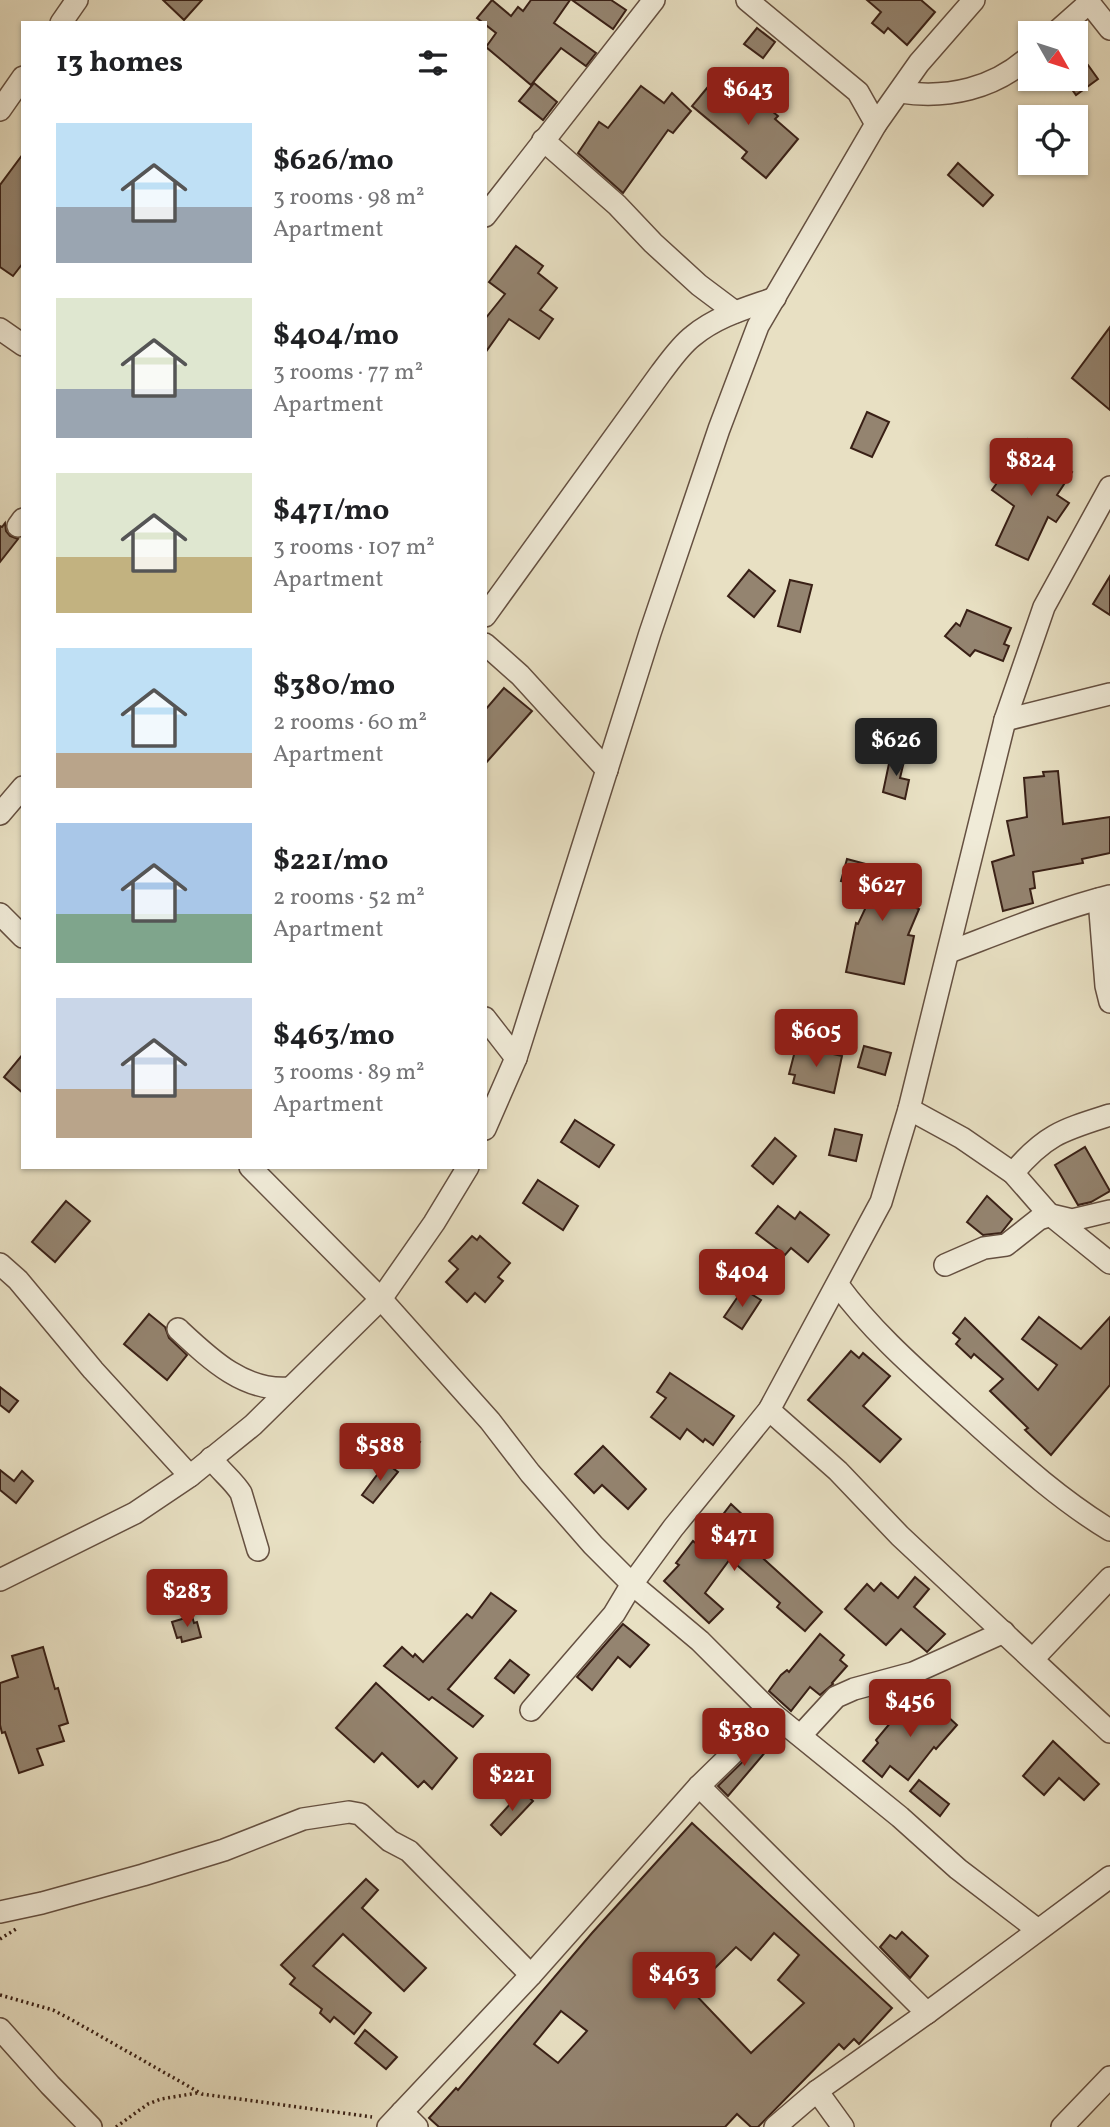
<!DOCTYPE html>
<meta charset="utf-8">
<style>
body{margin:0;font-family:Vollkorn,serif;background:#f6f6f6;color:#202124;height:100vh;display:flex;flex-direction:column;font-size:26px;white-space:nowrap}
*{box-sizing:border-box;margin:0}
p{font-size:23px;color:#757577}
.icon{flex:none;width:38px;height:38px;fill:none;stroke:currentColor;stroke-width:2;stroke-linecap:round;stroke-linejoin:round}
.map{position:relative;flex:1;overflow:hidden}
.sheet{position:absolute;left:21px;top:21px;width:466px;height:1148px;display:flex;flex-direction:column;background:#fff;border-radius:0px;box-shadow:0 2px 5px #0004}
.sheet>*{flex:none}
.needle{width:46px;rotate:129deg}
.buttons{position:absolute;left:1018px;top:21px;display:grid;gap:14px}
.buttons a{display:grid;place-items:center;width:70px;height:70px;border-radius:0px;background:#fff;box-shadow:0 2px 5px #0004;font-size:35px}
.price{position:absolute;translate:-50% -60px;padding:0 16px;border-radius:7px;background:#8f2418;color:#fff;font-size:23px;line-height:46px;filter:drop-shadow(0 2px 4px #0008)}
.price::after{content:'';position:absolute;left:50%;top:42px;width:21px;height:16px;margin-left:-10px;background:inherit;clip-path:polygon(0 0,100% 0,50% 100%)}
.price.selected{background:#222;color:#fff}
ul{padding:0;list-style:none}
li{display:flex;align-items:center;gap:21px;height:175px;padding:0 35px}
li span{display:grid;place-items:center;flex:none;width:196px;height:140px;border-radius:0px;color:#555}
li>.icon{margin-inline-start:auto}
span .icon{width:84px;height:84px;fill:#fffc;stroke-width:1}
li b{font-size:30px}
h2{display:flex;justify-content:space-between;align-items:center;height:84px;padding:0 35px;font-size:30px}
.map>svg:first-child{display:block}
.building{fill:#948470;stroke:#392016;stroke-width:2;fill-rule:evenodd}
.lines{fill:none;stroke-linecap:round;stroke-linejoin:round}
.street-casing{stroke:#655041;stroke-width:24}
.path{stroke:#392016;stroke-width:3.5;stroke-dasharray:2 3.5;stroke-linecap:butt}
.street{stroke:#f0ebd8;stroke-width:21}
</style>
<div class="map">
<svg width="1110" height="2127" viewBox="0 0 1110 2127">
<rect width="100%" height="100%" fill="#e8e0c3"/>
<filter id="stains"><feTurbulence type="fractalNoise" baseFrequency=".00286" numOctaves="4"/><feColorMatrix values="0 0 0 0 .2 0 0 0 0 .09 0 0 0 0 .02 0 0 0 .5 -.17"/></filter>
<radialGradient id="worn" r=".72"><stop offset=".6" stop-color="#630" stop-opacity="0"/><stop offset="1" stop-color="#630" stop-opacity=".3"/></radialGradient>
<!-- building -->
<g class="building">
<polygon points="163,0 202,0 184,20"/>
<polygon points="492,0 511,16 518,7 523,11 531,0 570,0 554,23 596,53 586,66 561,48 531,85 486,47 496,33 477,18"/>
<polygon points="572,0 611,0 626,10 613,29"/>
<polygon points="867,0 921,0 935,12 907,45 888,28 884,33 872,23 881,12"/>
<polygon points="757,28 775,42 763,58 744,44"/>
<polygon points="1088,65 1098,79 1076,95 1066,81 1076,79 1076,73"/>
<polygon points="712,82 736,102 746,90 778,116 775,119 798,139 766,178 742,158 747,152 692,106"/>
<polygon points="534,83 557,102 543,120 519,101"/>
<polygon points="641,86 664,103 672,93 691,111 673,133 668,130 623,193 578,153 599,122 608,128"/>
<polygon points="23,154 23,263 13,276 0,267 0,185"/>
<polygon points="958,163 993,195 983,206 948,175"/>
<polygon points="516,246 543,266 538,273 557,288 540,310 553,319 539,339 509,319 485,353 485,319 505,294 489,282"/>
<polygon points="1110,327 1110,410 1072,378"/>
<polygon points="867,412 889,422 872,457 851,448"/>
<polygon points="1028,439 1049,453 1047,456 1072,472 1057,495 1069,503 1056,522 1048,517 1028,560 996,545 1014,506 992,490"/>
<polygon points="5,523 6,531 10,536 18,539 0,562 0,526 2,527"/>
<polygon points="749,570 775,591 754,617 728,596"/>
<polygon points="1110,576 1110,615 1093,604"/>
<polygon points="790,580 812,585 800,632 778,626"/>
<polygon points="967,610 1011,628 1004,644 1009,646 1003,661 975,650 970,656 945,636 956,623 960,626"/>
<polygon points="504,688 532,711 485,764 485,710"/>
<polygon points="891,754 905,757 900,778 909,780 905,799 883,792"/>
<polygon points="1058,771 1063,824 1110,817 1110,853 1082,859 1083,863 1033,872 1035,888 1030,889 1033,903 1003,911 992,862 1014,855 1007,821 1027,817 1024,778 1044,776 1043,772"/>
<polygon points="847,859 899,873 920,881 910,906 919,909 908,935 914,936 904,984 846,972 856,923 858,924 874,890 841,881"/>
<polygon points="864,1046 891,1053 885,1075 858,1067"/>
<polygon points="802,1047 842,1056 834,1093 793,1083 795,1075 789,1074 795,1051 800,1052"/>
<polygon points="23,1054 23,1093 4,1077"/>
<polygon points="575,1120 614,1145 599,1167 561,1142"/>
<polygon points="835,1129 862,1135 856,1161 829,1155"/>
<polygon points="775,1138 796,1156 773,1184 752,1166"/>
<polygon points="1085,1147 1110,1191 1091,1202 1078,1205 1055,1165"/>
<polygon points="538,1180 578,1206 563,1230 523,1203"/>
<polygon points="987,1196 1012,1219 1001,1233 983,1235 967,1222"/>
<polygon points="66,1201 90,1221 55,1262 32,1242"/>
<polygon points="778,1206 795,1219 800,1212 829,1235 808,1262 791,1248 785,1255 756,1233"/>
<polygon points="472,1236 477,1240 480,1236 510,1263 498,1277 503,1281 485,1302 475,1293 467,1302 446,1282 458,1269 449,1261"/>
<polygon points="743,1289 761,1300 742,1329 724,1317"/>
<polygon points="149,1314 165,1327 169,1338 187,1355 167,1380 124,1344"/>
<polygon points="1039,1317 1081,1349 1110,1317 1110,1385 1051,1455 1025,1430 1028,1428 990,1391 1003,1379 974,1354 971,1358 956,1344 960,1339 953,1333 965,1318 1038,1390 1057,1365 1022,1339"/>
<polygon points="851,1351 859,1358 863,1353 890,1376 863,1406 901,1439 880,1462 808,1400"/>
<polygon points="670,1373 734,1416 713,1445 705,1439 703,1442 687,1429 680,1439 651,1417 666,1398 657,1392"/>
<polygon points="0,1387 18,1401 9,1412 0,1405"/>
<polygon points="407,1432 420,1442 401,1465 388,1456"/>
<polygon points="603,1446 646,1489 628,1509 602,1485 594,1493 575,1474"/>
<polygon points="386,1463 398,1472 373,1503 362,1495"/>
<polygon points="0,1470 14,1481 22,1471 33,1481 16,1503 0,1490"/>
<polygon points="731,1504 746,1518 733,1531 822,1612 805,1631 777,1607 780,1603 730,1559 705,1593 723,1609 709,1623 664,1581 679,1565 676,1563 693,1541 699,1546"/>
<polygon points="915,1577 929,1589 914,1607 945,1634 927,1652 901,1629 886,1645 845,1609 867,1584 874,1591 881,1583 898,1598"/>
<polygon points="491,1593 516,1611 448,1689 483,1716 473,1727 432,1697 429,1700 384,1666 402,1647 413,1657 415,1654 423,1662 467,1614 472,1618"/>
<polygon points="192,1616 194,1623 197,1622 201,1637 182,1642 181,1637 177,1638 172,1622"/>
<polygon points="623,1624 649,1645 630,1667 618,1657 592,1690 577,1677"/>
<polygon points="820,1634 844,1655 840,1660 847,1666 832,1683 833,1684 820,1695 810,1687 791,1711 769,1691 781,1675 787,1670 789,1672"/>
<polygon points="43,1647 55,1689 58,1688 68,1723 59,1726 64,1741 37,1749 43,1765 19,1773 5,1732 2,1733 0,1725 0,1683 18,1677 12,1656"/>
<polygon points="510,1660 529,1675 514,1693 495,1678"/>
<polygon points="376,1683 457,1758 432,1789 424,1781 418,1787 382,1753 374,1762 336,1728"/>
<polygon points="911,1698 926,1710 933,1703 957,1725 936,1749 934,1747 908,1780 890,1766 882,1777 863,1761 878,1743 876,1740"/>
<polygon points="767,1738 773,1743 728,1796 718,1786"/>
<polygon points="1053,1741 1099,1784 1084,1800 1059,1778 1044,1795 1023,1776"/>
<polygon points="919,1780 949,1804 940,1816 910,1791"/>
<polygon points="522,1791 533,1801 501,1835 491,1825"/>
<path d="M 692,1823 L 892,2008 L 859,2044 L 854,2039 L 844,2049 L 839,2044 L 758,2127 L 751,2127 L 737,2114 L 725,2127 L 439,2127 L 429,2118 L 456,2088 L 458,2090 L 592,1933 ZM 774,1933 L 799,1955 L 778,1980 L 804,2003 L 751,2053 L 692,1991 L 736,1947 L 751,1960 ZM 561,2011 L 587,2031 L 558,2063 L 534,2044 Z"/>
<polygon points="366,1879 378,1890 362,1908 426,1968 404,1991 343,1934 313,1966 371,2013 354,2034 334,2017 330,2022 320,2013 322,2009 290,1984 295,1978 281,1965"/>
<polygon points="902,1932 928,1956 910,1978 880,1947 890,1935 896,1939"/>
<polygon points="365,2030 397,2057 386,2069 355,2043"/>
</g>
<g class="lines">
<defs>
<g id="street">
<polyline points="747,0 858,92 876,124"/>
<polyline points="1087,0 1110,29"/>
<polyline points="61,23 77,0"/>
<polyline points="1055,33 1089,3"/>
<path d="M 900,92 C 947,99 995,89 1031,55"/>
<polyline points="0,110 23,77"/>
<polyline points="543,140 617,205 653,243 699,285 735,312"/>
<polyline points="485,216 654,0"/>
<polyline points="0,329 23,345"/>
<polyline points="18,526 23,519"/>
<path d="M 485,616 L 660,374 C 670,361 680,346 693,336 C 717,316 747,308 775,298"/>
<polyline points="485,644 520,675 607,770"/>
<polyline points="1005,720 1110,694"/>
<polyline points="0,814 23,787"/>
<polyline points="1099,899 1106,986 1110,1002"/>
<polyline points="0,914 23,937"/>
<path d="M 949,952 C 1002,932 1055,910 1110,896"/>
<polyline points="485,1018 516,1058"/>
<polyline points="909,1109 962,1138 1013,1173 1048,1213 1110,1263"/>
<polyline points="485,1129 516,1058 650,633 719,429 758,326 876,124 919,63 974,0"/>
<polyline points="250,1167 381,1299 490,1421 530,1473 593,1545 632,1584 700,1641 773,1714 900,1817 958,1869 1038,1930"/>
<path d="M 1013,1173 C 1046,1134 1063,1130 1110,1115"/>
<polyline points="0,1264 18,1280 93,1370 190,1476"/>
<polyline points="945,1265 984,1248 1006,1245 1039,1219 1051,1215 1072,1220 1110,1211"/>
<path d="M 838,1285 C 874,1334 920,1373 965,1414 C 1011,1455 1057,1498 1110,1530"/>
<path d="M 178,1329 C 210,1359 244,1392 290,1388"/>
<polyline points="769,1410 838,1471 900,1536 1110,1732"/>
<path d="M 211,1458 C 220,1471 233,1480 241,1493 L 258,1550"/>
<polyline points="0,1580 135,1513 190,1476 253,1425 381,1299 434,1223 468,1167"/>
<polyline points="1033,1659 1110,1578"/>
<polyline points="531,1710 614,1614 632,1584 673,1528 769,1410 881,1202 909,1109 1005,720 1044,607 1110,487"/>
<polyline points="801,1735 836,1697 854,1689 913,1673 1004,1632"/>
<polyline points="699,1786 927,2013"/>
<polyline points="0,1912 42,1903 143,1875 224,1850 303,1819 349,1812 360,1814 390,1841 409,1851 531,1975"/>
<polyline points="0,2029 50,2085 91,2127"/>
<polyline points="817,2091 843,2127"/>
<polyline points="402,2112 417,2127"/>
<polyline points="388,2127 531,1975 699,1786 773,1714"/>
<polyline points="775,2127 817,2091 927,2013 1110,1877"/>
<polyline points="1062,2127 1110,2077"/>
</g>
</defs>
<!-- street casing -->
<use href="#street" class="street-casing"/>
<!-- path -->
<g class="path">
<polyline points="0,1939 16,1929"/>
<polyline points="0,1995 53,2010 72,2020 202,2094 372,2117"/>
<polyline points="116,2127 148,2104 161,2099 197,2093"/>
</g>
<!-- street -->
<use href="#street" class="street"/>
</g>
<rect width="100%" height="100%" filter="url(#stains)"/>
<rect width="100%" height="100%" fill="url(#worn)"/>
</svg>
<div class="buttons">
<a><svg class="needle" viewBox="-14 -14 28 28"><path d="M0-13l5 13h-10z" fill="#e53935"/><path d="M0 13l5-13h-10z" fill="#757577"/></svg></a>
<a><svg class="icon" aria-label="locate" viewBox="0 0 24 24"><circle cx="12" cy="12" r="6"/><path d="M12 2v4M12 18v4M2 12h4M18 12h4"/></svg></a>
</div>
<b class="price" style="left:748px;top:127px">$643</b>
<b class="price" style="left:1031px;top:498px">$824</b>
<b class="price selected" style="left:896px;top:778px">$626</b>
<b class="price" style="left:882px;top:923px">$627</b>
<b class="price" style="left:816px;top:1069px">$605</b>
<b class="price" style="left:742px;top:1309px">$404</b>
<b class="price" style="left:380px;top:1483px">$588</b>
<b class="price" style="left:734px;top:1573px">$471</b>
<b class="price" style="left:187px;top:1629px">$283</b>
<b class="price" style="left:910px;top:1739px">$456</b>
<b class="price" style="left:744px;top:1768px">$380</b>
<b class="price" style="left:512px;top:1813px">$221</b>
<b class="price" style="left:674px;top:2012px">$463</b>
<section class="sheet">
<h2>13 homes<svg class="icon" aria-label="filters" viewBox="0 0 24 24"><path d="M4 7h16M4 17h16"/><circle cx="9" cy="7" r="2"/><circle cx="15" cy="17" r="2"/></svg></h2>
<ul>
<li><span style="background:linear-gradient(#bfe0f5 60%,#9aa5b1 0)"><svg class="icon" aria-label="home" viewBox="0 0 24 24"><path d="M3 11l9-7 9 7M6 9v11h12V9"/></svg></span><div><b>$626/mo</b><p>3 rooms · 98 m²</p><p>Apartment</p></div></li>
<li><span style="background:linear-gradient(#dfe7d0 65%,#9aa5b1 0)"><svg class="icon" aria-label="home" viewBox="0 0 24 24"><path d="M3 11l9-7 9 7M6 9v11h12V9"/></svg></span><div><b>$404/mo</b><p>3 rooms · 77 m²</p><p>Apartment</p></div></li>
<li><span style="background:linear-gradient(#dfe7d0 60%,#c2b280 0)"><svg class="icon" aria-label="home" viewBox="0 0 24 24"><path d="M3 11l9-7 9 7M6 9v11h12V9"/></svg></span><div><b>$471/mo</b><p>3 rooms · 107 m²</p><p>Apartment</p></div></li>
<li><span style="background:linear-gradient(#bfe0f5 75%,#b9a48a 0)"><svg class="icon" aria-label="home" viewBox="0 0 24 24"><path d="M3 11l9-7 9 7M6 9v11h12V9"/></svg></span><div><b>$380/mo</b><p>2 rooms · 60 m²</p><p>Apartment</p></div></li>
<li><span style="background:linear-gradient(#a9c7e8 65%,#7fa58c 0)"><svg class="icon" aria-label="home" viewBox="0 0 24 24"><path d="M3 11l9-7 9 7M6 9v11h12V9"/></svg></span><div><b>$221/mo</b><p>2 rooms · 52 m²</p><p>Apartment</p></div></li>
<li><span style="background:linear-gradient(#c9d6e8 65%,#b9a48a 0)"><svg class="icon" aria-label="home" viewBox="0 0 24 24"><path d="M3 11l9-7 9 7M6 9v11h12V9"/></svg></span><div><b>$463/mo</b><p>3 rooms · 89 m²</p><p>Apartment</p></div></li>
</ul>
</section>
</div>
